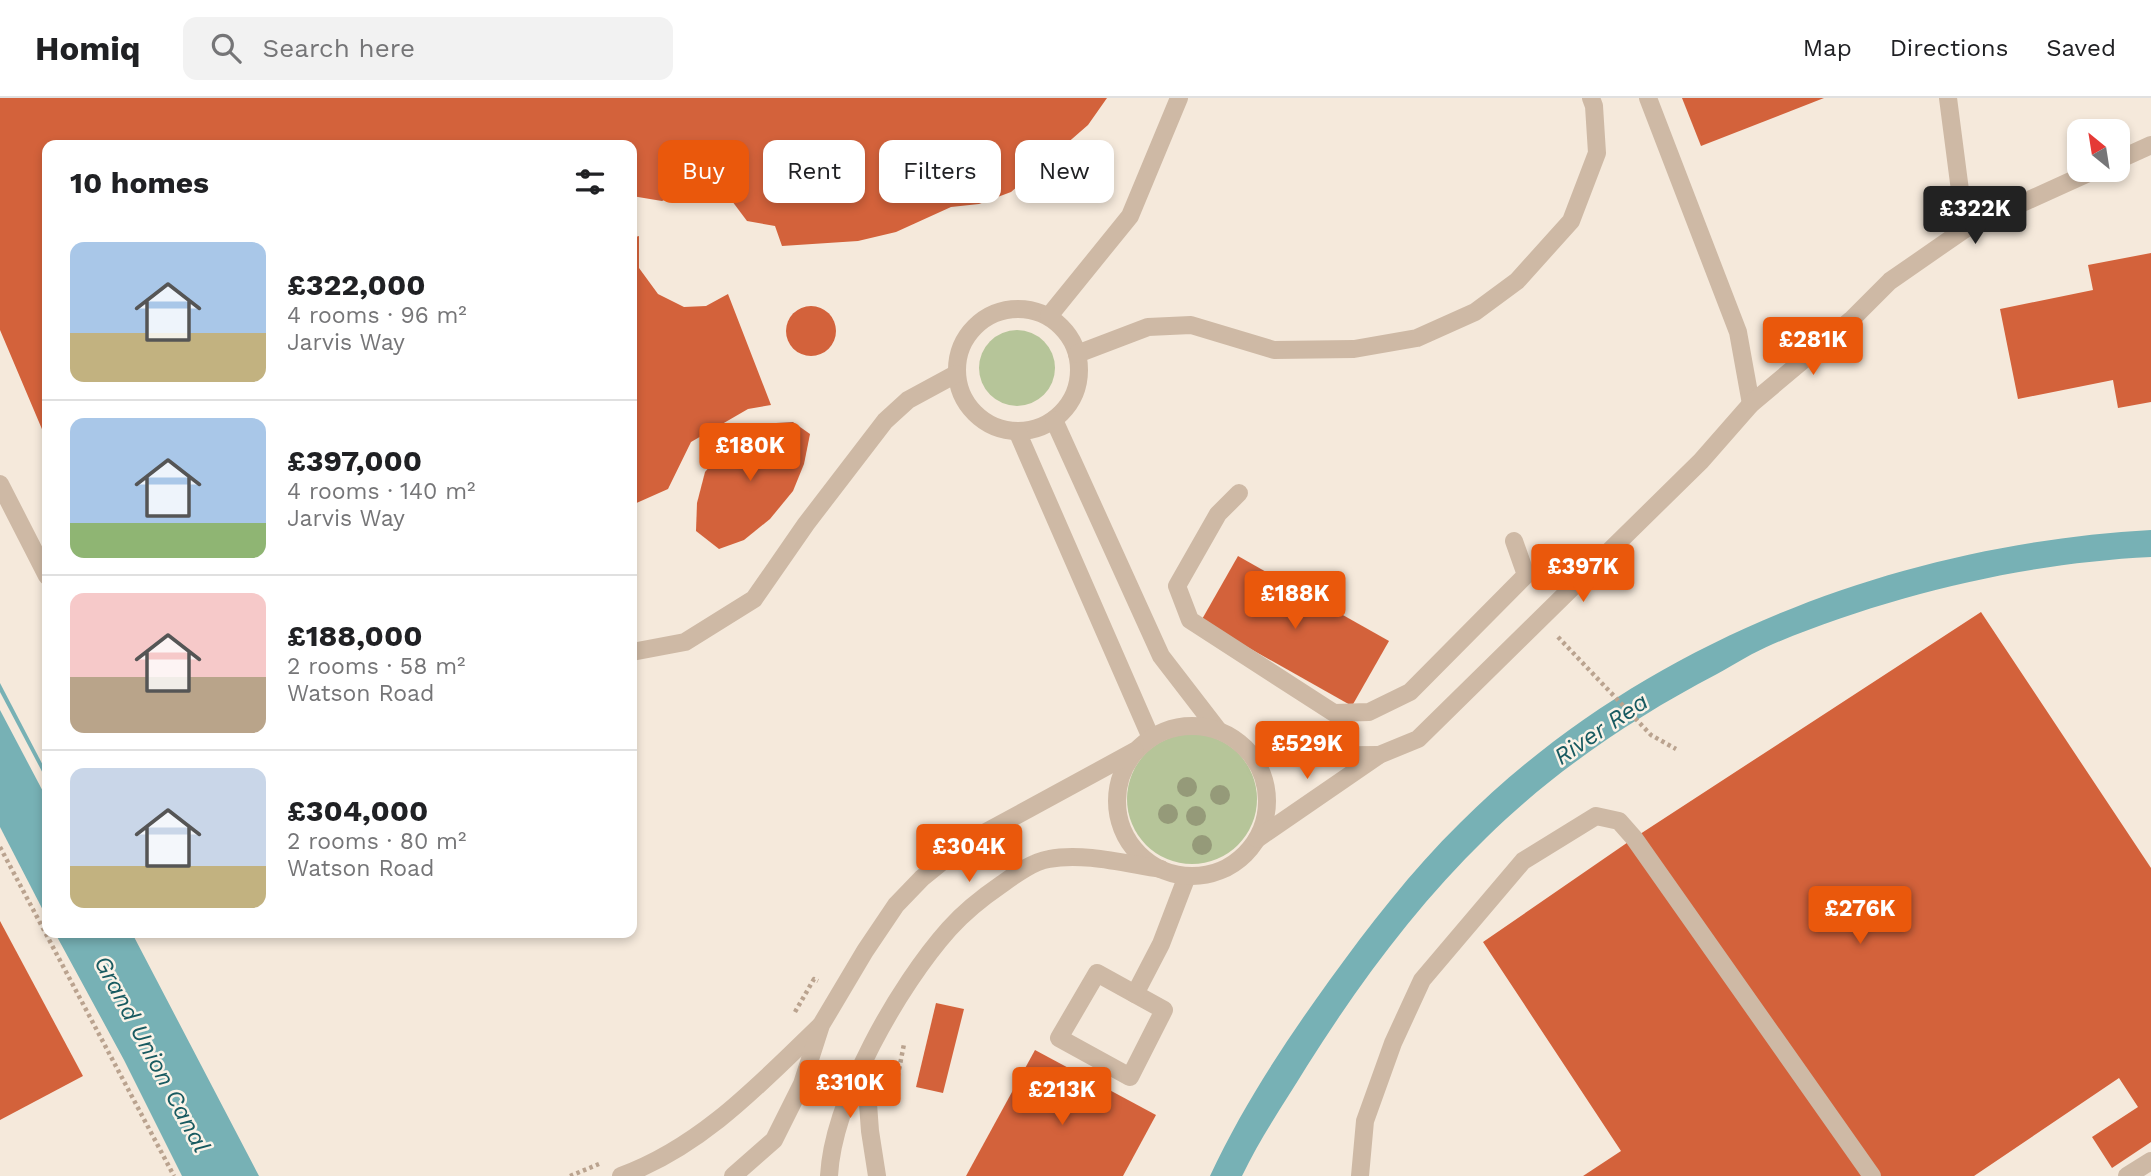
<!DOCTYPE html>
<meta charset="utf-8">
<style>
body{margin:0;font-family:"Work Sans",sans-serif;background:#f2f2f2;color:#202124;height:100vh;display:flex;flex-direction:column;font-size:26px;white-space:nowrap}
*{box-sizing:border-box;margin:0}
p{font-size:23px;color:#757577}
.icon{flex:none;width:38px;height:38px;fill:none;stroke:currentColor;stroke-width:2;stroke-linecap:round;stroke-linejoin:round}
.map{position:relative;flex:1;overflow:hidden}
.drawer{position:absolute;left:42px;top:42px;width:595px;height:798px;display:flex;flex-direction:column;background:#fff;border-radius:14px;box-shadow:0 4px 10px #0003}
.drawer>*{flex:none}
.guide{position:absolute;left:658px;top:42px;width:665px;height:63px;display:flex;gap:14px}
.needle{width:46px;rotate:330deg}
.fabs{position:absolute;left:2067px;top:21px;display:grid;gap:14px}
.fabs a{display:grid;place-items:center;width:63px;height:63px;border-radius:14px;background:#fff;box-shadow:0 4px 10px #0003;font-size:35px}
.price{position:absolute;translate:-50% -60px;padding:0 16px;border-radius:7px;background:#ea580c;color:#fff;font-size:23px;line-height:46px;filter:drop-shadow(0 2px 4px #0008)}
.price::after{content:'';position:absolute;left:50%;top:42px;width:21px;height:16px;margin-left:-10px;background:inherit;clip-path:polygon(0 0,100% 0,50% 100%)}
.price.active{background:#222;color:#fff}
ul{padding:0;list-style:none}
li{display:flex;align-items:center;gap:21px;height:175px;padding:0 28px}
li+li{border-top:2px solid #e0e0e0}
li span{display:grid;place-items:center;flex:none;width:196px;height:140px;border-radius:14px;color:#555}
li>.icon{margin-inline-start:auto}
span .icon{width:84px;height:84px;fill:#fffc;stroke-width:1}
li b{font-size:30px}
h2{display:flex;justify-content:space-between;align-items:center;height:84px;padding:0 28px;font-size:30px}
.tag{padding:0 24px;border-radius:14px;background:#fff;box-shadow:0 4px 10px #0003;font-size:24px;line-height:63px}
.tag.active{background:#ea580c;color:#fff}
header{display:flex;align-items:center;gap:42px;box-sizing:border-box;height:98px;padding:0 35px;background:#fff;border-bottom:2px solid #e0e0e0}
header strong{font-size:33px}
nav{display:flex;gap:38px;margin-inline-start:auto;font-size:24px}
.search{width:490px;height:63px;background:#f2f2f2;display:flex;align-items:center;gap:18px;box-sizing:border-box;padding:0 24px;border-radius:14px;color:#757577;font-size:26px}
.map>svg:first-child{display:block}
.green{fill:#b6c599}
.water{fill:#77b1b5}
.pier{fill:#f5e9db}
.building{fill:#d3623b}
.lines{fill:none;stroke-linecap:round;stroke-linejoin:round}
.path{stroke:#baa38f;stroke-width:4.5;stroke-dasharray:3.5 3.5;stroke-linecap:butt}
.service{stroke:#ceb9a5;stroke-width:18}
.minor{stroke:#ceb9a5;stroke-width:18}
.tree{fill:#959a79}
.labels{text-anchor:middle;stroke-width:5;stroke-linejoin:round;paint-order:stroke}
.water-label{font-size:24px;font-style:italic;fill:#185a60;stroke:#fbf3e8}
</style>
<header>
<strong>Homiq</strong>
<div class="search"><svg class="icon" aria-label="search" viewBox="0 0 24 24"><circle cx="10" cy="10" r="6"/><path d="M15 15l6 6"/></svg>Search here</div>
<nav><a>Map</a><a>Directions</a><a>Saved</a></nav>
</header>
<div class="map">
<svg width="2151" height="1078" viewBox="0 0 2151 1078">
<rect width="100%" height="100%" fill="#f5e9db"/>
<!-- green -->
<g class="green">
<circle cx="1017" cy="270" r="38"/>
<circle cx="1192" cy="701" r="65"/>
</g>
<!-- water -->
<g class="water">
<path d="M 2151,432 L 2151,459 C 2025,465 1890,497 1773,546 C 1754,554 1735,566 1717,576 C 1633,620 1554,673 1486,740 C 1417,807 1358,887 1307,968 C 1285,1004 1260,1040 1242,1078 L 1210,1078 C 1242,1009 1285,944 1329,883 C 1369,828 1411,773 1460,725 C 1641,544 1898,446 2151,432 Z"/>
<polygon points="0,585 47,675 47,820 0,729"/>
<polygon points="55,835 132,835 259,1078 182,1078 124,962"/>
</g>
<!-- pier -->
<polygon class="pier" points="0,594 47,683 47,701 0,612"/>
<!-- building -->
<g class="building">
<polygon points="0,0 1107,0 1088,27 1011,94 979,106 951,109 896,134 858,143 782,148 775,128 747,123 729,99 706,91 678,96 662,103 632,98 632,47 47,47 47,343 0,232"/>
<polygon points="1682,0 1824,0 1701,48"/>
<polygon points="639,138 639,170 658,196 684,209 706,208 728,196 771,307 748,311 691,344 668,391 632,407 632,140"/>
<polygon points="2151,155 2151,304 2118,310 2113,282 2018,301 2000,211 2093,192 2088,167"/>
<circle cx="811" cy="233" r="25"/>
<polygon points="793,324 810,336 804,366 793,393 770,421 744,442 719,451 696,433 697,405 705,374 726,349 749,335 776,325"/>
<polygon points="1238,458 1389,543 1352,608 1201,523"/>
<polygon points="1981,514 2151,770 2151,1044 2112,1070 2092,1039 2138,1009 2119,980 1974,1078 1583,1078 1621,1053 1483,844 1634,740"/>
<polygon points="0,823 83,978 0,1022"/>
<polygon points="936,905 964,911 943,995 916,989"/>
<polygon points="1035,952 1156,1017 1123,1078 966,1078"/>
</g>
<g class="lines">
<!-- path -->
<g class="path">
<polyline points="1558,539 1651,637 1676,651"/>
<polyline points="0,749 174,1078"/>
<polyline points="795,914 814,881 818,883"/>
<polyline points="895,992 904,946"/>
<polyline points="570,1078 599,1066"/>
</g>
<!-- service -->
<g class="service">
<polyline points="1648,0 1738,234 1751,306"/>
<circle cx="1018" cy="272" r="61"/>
<polyline points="1049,218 1130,118 1179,0"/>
<polyline points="1077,256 1148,229 1191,227 1274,252 1354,251 1417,240 1475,214 1517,183 1571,123 1597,55 1594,8 1591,0"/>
<polyline points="1054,322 1161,558 1218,632"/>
<polyline points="1017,333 1151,640"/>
<polyline points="0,386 47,478"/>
<polyline points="1239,395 1218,416 1177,488 1190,522 1334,615 1369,614 1410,594 1526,477 1514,443"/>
<polyline points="632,554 685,544 754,501 806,426 885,323 908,302 956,276"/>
<polygon points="1097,875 1164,912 1130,979 1059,940"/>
<polyline points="1135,896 1161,846 1187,778"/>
<polyline points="1360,1078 1365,1023 1393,945 1422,882 1523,763 1596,718 1619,723 1634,740 1872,1078"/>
<polyline points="2127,1078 2151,1063"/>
</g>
<!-- minor -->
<g class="minor">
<polyline points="1948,0 1965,131"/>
<polyline points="2118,62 2151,47"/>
<circle cx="1192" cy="703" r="75"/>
<polyline points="1253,658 1379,657"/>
<polyline points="1257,741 1379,657 1418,641 1701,363 1751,306 1851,222 1890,183 1965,131 2095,72"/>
<polyline points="865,965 870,1033 877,1078"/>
<path d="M 621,1078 C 701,1049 760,986 820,928"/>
<polyline points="733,1078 774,1042 802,986 821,927 865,853 896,807 922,780 964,746 1135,653"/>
<path d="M 829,1078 C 833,1002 899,887 949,831 C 965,813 983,799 1002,786 C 1016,776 1032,764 1049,761 C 1083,754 1127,766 1161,771"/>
</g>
</g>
<!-- trees -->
<g class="tree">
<circle cx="1187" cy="689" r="10"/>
<circle cx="1220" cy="697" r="10"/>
<circle cx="1168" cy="716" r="10"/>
<circle cx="1196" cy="718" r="10"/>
<circle cx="1202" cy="747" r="10"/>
</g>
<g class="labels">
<!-- water labels -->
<g class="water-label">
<text transform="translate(1601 631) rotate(-34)" y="8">River Rea</text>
<text transform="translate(152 956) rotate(62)" y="8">Grand Union Canal</text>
</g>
</g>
</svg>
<div class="fabs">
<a><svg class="needle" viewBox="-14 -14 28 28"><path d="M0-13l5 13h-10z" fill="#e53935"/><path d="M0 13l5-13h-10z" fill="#757577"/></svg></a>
</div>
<b class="price active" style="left:1975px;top:148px">£322K</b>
<b class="price" style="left:1813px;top:279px">£281K</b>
<b class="price" style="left:750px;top:385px">£180K</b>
<b class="price" style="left:1583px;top:506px">£397K</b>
<b class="price" style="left:1295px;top:533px">£188K</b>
<b class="price" style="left:1307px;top:683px">£529K</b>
<b class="price" style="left:969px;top:786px">£304K</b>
<b class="price" style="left:1860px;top:848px">£276K</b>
<b class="price" style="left:850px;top:1022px">£310K</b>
<b class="price" style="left:1062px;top:1029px">£213K</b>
<div class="guide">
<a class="tag active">Buy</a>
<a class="tag">Rent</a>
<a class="tag">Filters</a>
<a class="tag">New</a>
</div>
<section class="drawer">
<h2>10 homes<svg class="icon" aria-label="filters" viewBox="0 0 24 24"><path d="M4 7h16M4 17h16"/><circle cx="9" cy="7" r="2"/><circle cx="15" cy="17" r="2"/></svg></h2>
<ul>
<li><span style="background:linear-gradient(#a9c7e8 65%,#c2b280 0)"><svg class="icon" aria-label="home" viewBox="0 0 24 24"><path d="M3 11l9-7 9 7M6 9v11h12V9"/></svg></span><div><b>£322,000</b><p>4 rooms · 96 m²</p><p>Jarvis Way</p></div></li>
<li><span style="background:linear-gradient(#a9c7e8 75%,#8fb573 0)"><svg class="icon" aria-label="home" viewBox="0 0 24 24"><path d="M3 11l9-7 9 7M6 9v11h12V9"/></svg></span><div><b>£397,000</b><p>4 rooms · 140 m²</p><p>Jarvis Way</p></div></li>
<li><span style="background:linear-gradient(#f6c9c9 60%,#b9a48a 0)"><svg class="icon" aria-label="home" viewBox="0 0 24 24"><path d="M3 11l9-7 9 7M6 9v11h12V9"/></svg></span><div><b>£188,000</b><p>2 rooms · 58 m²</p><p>Watson Road</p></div></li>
<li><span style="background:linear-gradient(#c9d6e8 70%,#c2b280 0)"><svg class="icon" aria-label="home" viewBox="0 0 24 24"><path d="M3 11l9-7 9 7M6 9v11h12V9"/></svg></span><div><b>£304,000</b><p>2 rooms · 80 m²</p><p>Watson Road</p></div></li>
</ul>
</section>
</div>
